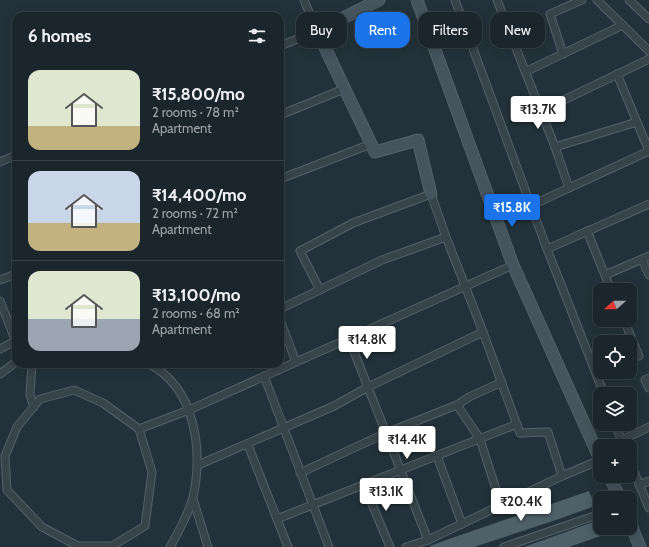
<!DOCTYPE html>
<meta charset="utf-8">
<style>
body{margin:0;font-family:Cabin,sans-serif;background:#273238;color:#f1f3f6;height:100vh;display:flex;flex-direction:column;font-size:15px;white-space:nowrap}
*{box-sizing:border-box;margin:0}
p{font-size:13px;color:#9fa5a9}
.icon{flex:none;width:22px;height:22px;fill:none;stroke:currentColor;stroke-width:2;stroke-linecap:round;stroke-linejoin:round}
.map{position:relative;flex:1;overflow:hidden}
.sheet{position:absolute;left:12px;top:12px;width:272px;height:356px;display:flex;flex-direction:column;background:#1a262c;border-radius:12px;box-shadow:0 2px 10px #0003,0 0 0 1px #384348}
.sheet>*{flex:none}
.top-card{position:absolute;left:296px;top:12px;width:293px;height:36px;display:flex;gap:8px}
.needle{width:26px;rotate:249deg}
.controls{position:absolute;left:593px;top:283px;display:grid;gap:8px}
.controls a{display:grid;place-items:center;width:44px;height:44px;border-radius:8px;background:#1a262c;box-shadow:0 2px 10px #0003,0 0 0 1px #384348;font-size:20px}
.price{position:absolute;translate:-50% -34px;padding:0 9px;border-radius:4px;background:#fff;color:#222;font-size:13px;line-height:26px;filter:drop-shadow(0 1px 2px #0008)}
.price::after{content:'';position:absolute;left:50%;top:24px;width:12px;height:9px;margin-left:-6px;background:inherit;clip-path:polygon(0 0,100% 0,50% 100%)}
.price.current{background:#1a73e8;color:#fff}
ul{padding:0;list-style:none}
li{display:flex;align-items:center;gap:12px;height:100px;padding:0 16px}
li+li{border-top:1px solid #384348}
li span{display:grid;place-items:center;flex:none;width:112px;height:80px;border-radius:12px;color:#555}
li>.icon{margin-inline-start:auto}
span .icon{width:48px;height:48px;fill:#fffc;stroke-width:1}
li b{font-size:17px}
h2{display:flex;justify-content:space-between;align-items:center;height:48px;padding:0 16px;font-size:17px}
.pill{padding:0 14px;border-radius:12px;background:#1a262c;box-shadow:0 2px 10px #0003,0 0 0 1px #384348;font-size:14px;line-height:36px}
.pill.current{background:#1a73e8;color:#fff}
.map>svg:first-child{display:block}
.building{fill:#4e6068}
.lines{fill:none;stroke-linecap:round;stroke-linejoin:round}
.street-casing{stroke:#556168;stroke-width:9}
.secondary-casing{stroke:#556168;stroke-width:13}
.street{stroke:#37444a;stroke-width:7}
.secondary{stroke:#45545d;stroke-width:11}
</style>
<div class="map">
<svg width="649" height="547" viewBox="0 0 649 547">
<rect width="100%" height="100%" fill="#23323a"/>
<!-- building -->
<g class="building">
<polygon points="589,491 595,506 559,519 474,547 430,547 430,546 449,539"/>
<polygon points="599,520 604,535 592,539 569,547 524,547"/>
</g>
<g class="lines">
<defs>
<g id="street">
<polyline points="455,0 547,249 604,394"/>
<polyline points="497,0 555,147 637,122 649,151"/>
<polyline points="597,0 649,51"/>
<polyline points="629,0 649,19"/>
<polyline points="280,46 317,31 304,0"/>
<polyline points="563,54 550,14 582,0"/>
<polyline points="525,72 623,25"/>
<polyline points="617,74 637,122"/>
<polyline points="541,111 649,59"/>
<polyline points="280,115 344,89"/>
<polyline points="555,147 569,188"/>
<polyline points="0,162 16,155"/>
<polyline points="280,179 371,144"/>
<polyline points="532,205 649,151"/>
<polyline points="587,231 611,290"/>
<polyline points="547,249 649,204"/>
<polyline points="642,259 649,275"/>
<polyline points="605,275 649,256"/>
<polyline points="0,280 16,274"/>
<polyline points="320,290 300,251 353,223 431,194 446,237"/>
<polyline points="0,301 16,342"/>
<polyline points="280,320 296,362"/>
<polyline points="624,320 639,356"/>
<polyline points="349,339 428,540"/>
<polyline points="0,349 15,341"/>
<polyline points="32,364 30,395 34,407"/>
<path d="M 149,364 C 196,388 203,451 193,497 C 190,510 177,535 170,547"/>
<polyline points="0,374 16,362"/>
<polyline points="264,376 329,547"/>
<polyline points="649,378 645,380 649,388"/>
<polygon points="74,390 103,403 139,429 152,472 145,526 112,546 78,546 42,527 7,490 5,456 17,427 40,399"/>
<polyline points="457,405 480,439 501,505"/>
<polyline points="615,424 624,446"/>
<polyline points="139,429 189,410 513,265"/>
<polyline points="622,440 649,427"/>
<polyline points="248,445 277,519 517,424"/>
<polyline points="437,456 462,524"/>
<polyline points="630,462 649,508"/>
<polyline points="198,465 334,406 368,387 483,332 446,237 382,260 280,309"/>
<polyline points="300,473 386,433 457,405 469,397 502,382"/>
<polyline points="562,476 600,460"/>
<polyline points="364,485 390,547"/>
<polyline points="639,485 649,481"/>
<polyline points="193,499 208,547"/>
<polyline points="277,519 288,547"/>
<polyline points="406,547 428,540 562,476 548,432 520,433 483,332"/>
<polyline points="504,547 600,514"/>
</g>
<g id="secondary">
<polyline points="379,0 317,31 375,152 418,140 431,194"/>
<polyline points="417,0 513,265 600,459"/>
<polyline points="609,476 620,498"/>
<polyline points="630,523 640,547"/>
</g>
</defs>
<!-- street casing -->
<use href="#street" class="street-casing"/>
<!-- secondary casing -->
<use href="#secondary" class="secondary-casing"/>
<!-- street -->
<use href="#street" class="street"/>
<!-- secondary -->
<use href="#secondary" class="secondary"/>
</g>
</svg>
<div class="controls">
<a><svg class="needle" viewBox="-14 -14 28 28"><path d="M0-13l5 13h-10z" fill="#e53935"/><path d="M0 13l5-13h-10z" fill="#9fa5a9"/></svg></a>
<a><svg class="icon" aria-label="locate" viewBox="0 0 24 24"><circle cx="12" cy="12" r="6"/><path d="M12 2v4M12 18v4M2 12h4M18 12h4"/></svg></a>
<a><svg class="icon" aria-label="layers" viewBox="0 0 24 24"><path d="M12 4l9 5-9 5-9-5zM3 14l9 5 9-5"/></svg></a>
<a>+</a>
<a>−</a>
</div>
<b class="price" style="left:538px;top:130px">₹13.7K</b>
<b class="price current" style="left:512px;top:228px">₹15.8K</b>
<b class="price" style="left:367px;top:360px">₹14.8K</b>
<b class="price" style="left:407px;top:460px">₹14.4K</b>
<b class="price" style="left:386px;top:512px">₹13.1K</b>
<b class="price" style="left:521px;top:522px">₹20.4K</b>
<div class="top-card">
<a class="pill">Buy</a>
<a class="pill current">Rent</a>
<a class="pill">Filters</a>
<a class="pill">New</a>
</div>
<section class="sheet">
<h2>6 homes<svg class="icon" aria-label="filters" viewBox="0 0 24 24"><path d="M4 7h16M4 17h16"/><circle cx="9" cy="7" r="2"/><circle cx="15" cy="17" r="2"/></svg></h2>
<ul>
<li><span style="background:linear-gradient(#dfe7d0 70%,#c2b280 0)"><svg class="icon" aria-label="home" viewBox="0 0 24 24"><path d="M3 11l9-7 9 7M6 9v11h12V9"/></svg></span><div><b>₹15,800/mo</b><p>2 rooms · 78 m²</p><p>Apartment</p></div></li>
<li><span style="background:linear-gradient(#c9d6e8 65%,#c2b280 0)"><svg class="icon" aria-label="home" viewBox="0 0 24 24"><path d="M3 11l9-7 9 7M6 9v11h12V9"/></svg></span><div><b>₹14,400/mo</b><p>2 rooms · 72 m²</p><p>Apartment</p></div></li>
<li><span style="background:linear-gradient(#dfe7d0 60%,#9aa5b1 0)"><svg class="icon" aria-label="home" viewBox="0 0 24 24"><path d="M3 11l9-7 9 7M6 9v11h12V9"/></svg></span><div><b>₹13,100/mo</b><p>2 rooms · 68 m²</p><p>Apartment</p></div></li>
</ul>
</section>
</div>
